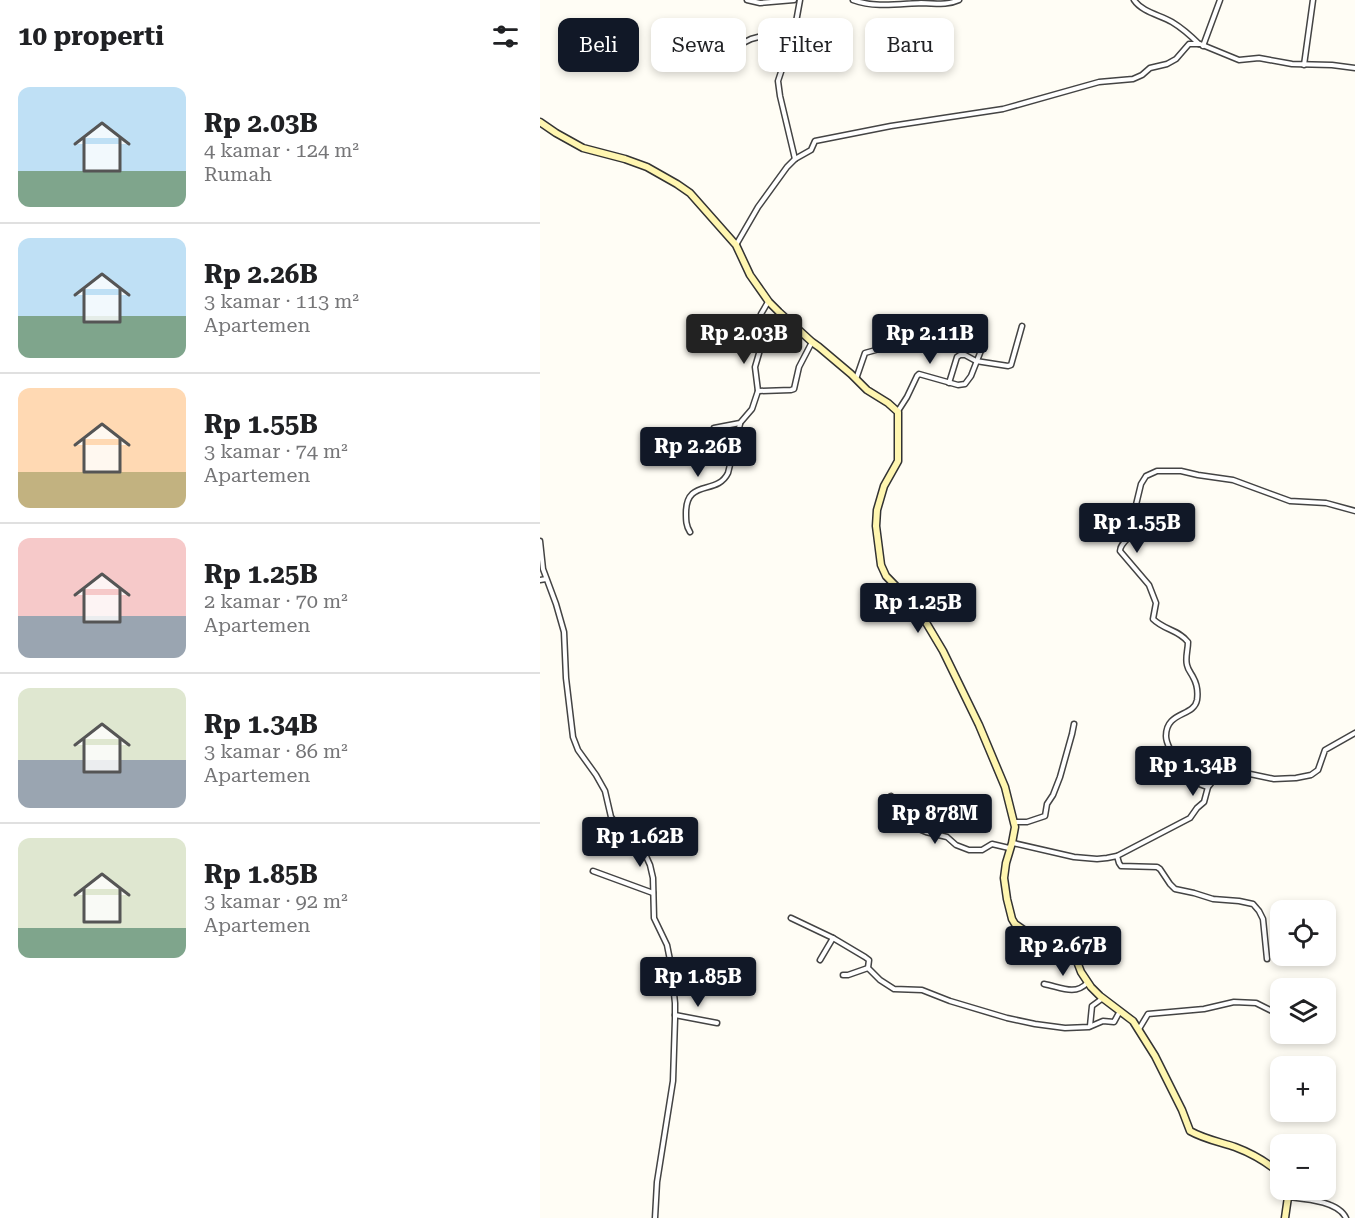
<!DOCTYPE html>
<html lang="id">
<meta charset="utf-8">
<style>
body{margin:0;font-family:"Roboto Serif",serif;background:#f6f6f6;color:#202124;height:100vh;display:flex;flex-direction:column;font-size:22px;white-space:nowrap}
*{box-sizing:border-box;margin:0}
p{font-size:20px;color:#757577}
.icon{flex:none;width:33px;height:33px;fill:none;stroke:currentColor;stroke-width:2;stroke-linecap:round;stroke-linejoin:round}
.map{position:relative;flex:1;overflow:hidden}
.drawer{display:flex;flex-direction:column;background:#fff;width:540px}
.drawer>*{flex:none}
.banner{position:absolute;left:18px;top:18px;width:570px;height:54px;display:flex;gap:12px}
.buttons{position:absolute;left:730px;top:900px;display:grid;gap:12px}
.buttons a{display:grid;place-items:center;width:66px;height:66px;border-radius:12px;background:#fff;box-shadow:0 3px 9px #0003;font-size:30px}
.price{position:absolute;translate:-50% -51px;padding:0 14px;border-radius:6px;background:#111827;color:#fff;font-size:20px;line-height:39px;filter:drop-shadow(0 2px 3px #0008)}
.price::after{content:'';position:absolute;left:50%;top:36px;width:18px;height:14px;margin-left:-9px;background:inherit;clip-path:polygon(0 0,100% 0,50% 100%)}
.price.active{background:#222;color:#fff}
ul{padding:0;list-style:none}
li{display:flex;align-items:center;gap:18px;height:150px;padding:0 18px}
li+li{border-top:2px solid #e0e0e0}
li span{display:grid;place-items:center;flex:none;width:168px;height:120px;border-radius:12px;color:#555}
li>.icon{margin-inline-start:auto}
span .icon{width:72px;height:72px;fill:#fffc;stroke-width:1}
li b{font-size:26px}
h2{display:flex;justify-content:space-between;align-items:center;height:72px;padding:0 18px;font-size:26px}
.tag{padding:0 21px;border-radius:12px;background:#fff;box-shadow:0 3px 9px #0003;font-size:21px;line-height:54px}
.tag.active{background:#111827;color:#fff}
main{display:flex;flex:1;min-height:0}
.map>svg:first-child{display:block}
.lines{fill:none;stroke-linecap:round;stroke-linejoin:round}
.street-casing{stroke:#444;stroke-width:7}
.secondary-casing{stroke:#333;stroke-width:9}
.street{stroke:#fff;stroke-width:4}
.secondary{stroke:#fff6b0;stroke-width:6}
</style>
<main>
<section class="drawer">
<h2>10 properti<svg class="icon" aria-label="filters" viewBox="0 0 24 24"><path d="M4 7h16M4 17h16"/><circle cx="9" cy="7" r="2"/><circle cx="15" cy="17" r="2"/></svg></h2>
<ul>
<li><span style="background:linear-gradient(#bfe0f5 70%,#7fa58c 0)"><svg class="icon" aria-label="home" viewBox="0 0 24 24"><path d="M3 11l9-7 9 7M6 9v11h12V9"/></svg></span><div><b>Rp 2.03B</b><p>4 kamar · 124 m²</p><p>Rumah</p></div></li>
<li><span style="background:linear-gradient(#bfe0f5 65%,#7fa58c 0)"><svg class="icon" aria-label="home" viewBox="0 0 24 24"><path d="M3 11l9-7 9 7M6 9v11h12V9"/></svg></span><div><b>Rp 2.26B</b><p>3 kamar · 113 m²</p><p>Apartemen</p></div></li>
<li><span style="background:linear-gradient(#ffd9b3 70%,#c2b280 0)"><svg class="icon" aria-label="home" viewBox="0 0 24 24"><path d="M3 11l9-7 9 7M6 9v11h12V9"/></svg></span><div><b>Rp 1.55B</b><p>3 kamar · 74 m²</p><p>Apartemen</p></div></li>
<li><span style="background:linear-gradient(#f6c9c9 65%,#9aa5b1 0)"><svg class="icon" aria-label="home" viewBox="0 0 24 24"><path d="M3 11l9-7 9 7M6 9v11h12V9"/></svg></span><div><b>Rp 1.25B</b><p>2 kamar · 70 m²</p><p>Apartemen</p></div></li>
<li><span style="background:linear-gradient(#dfe7d0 60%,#9aa5b1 0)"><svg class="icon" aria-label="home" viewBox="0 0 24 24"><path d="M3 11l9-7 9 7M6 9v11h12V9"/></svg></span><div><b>Rp 1.34B</b><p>3 kamar · 86 m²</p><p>Apartemen</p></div></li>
<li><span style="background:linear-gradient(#dfe7d0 75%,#7fa58c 0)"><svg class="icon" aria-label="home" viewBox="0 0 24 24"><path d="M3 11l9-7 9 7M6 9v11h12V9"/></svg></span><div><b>Rp 1.85B</b><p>3 kamar · 92 m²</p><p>Apartemen</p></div></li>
</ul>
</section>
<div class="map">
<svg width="815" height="1218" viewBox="0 0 815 1218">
<rect width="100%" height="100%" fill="#fffdf5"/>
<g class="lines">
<defs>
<g id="street">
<polyline points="207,0 220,3 254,0"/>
<path d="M 313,0 C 335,8 358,4 381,3 C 395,3 406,6 419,0"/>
<path d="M 594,0 C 602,12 620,15 632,22 C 642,28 651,36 659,44"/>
<polyline points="197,46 211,39 222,36 254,33"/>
<polyline points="663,46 680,0"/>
<polyline points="764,65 773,0"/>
<polyline points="255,159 240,96 238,81 254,33 260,0"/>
<polyline points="196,245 218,207 247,167 255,159 271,150 275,141 351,126 463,109 559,82 593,79 602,75 610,68 627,64 636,59 649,44 660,44 699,60 719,58 752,64 792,65 815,68"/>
<polyline points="316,379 325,353 343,348"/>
<polyline points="409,383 417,357 420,355 425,355 436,361 468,366 471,365 482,326"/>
<polyline points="218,391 251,390 254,389 259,367 272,342"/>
<polyline points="358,411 367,397 377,376 379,374 418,385 425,384 431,376 442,348"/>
<polyline points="174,428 200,423 212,409 218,391 215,367 222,343 222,334 219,325 219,319 221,314 228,302"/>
<path d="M 150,532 C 146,526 146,520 146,513 C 146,478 177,496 188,473 L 200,424"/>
<polyline points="0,541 3,569 16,604 24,632 26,678 33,737 38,750 56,775 65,791 71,817 78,826 98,843 105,854 110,865 113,878 114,918 127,945 131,965 135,1003 135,1019 133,1081 117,1182 115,1218"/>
<polyline points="0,580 6,579"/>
<path d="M 668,787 C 647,781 655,776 643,763 C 639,758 634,754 630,749 C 628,745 626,741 626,736 C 626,711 654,717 657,700 C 658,693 657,684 653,677 C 651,673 648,670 647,665 C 645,658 648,650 648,642 C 639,630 624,630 613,619 L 616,603 L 609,585 L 580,551 C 580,544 588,539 592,534 L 594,513 L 601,484 L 606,476 L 617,471 L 641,471 L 658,475 L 693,480 L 750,501 L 786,503 L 815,511"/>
<polyline points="351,796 356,814 362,822 386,832 407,837 416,845 429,850 442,850 452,844 469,848"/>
<polyline points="475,822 487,822 505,816 507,804 513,795 520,777 532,734 534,724"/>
<polyline points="473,843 534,857 557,859 567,858 577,856 650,818 657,808 664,802 668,787 673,781 710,774 734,779 756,778 771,775 778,770 785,750 815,733"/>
<polyline points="577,856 579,863 581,866 617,867 620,869 630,884 635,889 654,893 673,899 699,901 713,904 719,911 723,919 727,959"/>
<polyline points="53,871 113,893"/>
<polyline points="251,918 293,938 325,957 329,960 328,968 340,980 354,989 382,990 410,1001 467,1018 495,1024 525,1028 549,1027 563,1021 574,1022 580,1011"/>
<polyline points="280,960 293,938"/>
<polyline points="303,975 308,975 328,968"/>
<path d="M 504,984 C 520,987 535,996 547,983"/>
<polyline points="782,988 783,986"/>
<polyline points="135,1015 177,1023"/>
<polyline points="550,1026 552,1006 563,998"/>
<polyline points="599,1029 608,1014 664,1009 694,1002 716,1003 732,1011 741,1006"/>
<path d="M 748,1197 C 765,1199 798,1201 806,1218"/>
</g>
<g id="secondary">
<path d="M 0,122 L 16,133 L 43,148 L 85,159 L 107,167 L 137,184 L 150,193 L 196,245 L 210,275 L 229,302 L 239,312 L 272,342 L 279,347 L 311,374 L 327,390 L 348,403 L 358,412 L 358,461 L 344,486 L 337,510 L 336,526 L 341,565 L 346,576 L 378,609 L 403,651 L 439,725 L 465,787 L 475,827 L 472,843 L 466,863 L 464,878 L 467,899 L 472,919 L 475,924 L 488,933 L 522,945 L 533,951 L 541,972 L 551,987 L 560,996 L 593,1021 L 615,1056 L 642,1110 L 650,1131 C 664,1139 680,1142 695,1147 C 711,1153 728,1163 741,1174"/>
<polyline points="745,1218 748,1197 747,1190"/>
</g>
</defs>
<!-- street casing -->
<use href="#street" class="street-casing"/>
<!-- secondary casing -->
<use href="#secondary" class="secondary-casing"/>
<!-- street -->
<use href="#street" class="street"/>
<!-- secondary -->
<use href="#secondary" class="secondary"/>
</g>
</svg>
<div class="buttons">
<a><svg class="icon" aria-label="locate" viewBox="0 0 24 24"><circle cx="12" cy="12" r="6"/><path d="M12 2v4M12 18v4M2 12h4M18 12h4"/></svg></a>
<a><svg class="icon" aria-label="layers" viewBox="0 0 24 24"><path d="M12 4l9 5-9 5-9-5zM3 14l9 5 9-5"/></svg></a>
<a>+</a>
<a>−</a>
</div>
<b class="price active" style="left:204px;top:365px">Rp 2.03B</b>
<b class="price" style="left:390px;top:365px">Rp 2.11B</b>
<b class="price" style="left:158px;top:478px">Rp 2.26B</b>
<b class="price" style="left:597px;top:554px">Rp 1.55B</b>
<b class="price" style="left:378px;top:634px">Rp 1.25B</b>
<b class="price" style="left:653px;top:797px">Rp 1.34B</b>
<b class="price" style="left:395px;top:845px">Rp 878M</b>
<b class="price" style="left:100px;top:868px">Rp 1.62B</b>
<b class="price" style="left:523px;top:977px">Rp 2.67B</b>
<b class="price" style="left:158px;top:1008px">Rp 1.85B</b>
<div class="banner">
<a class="tag active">Beli</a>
<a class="tag">Sewa</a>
<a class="tag">Filter</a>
<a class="tag">Baru</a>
</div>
</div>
</main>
